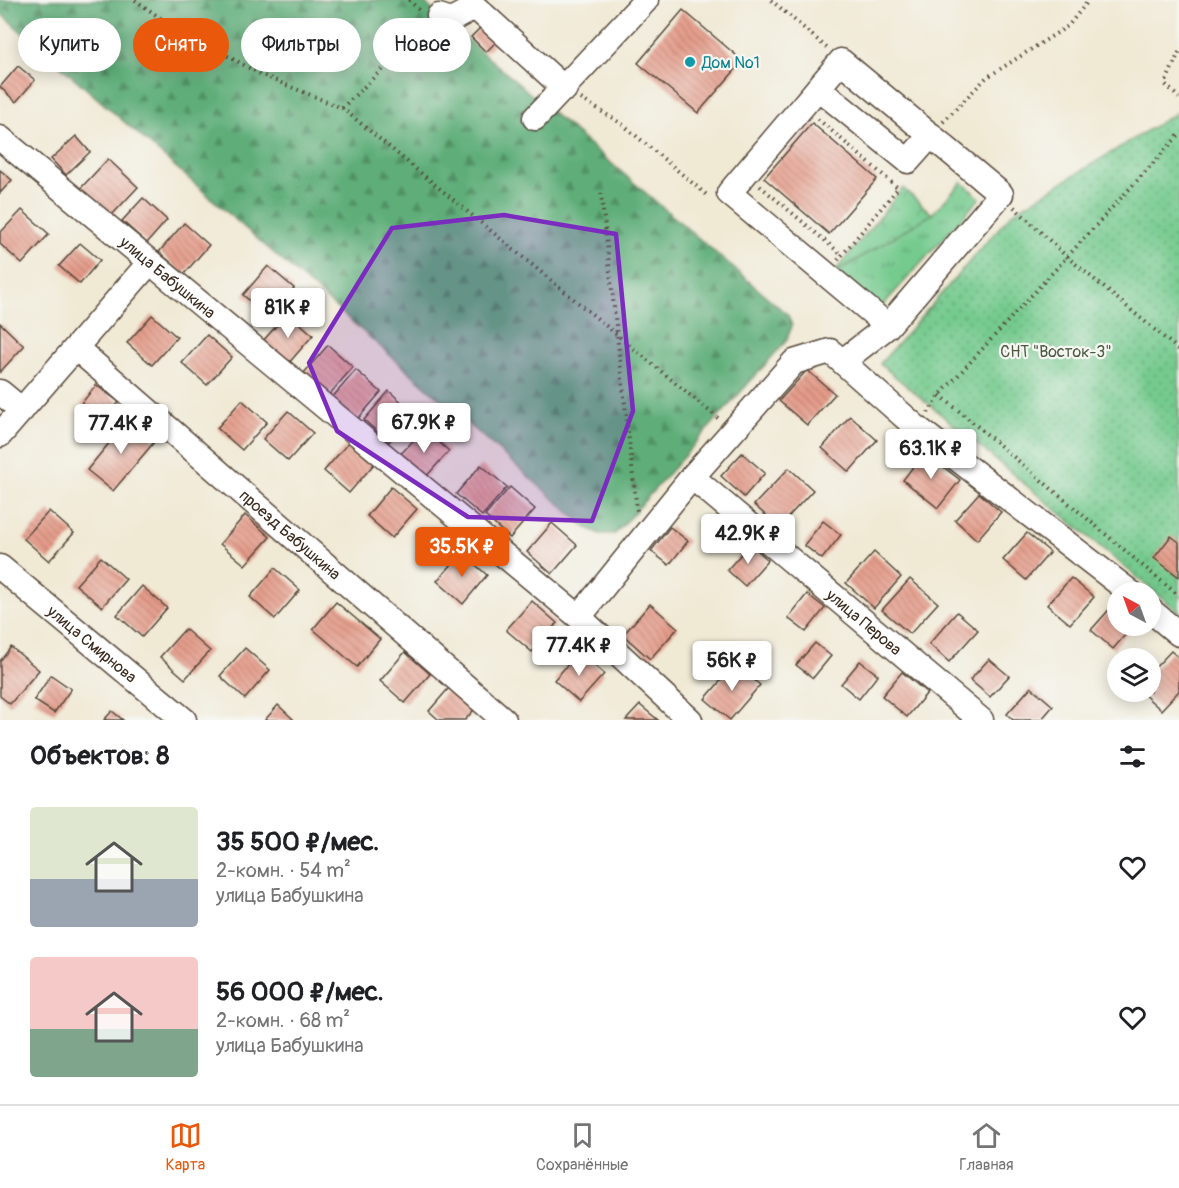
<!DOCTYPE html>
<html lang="ru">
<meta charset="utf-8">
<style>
body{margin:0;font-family:Pangolin,sans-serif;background:#f2f2f2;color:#202124;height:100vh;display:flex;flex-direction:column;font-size:22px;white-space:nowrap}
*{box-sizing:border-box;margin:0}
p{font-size:20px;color:#757577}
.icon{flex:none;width:33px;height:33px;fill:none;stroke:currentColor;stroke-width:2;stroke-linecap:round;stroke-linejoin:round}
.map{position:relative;height:720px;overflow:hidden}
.details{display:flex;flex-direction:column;background:#fff;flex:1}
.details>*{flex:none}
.top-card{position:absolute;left:18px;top:18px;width:600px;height:54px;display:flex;gap:12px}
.needle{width:39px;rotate:319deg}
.tools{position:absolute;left:1107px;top:582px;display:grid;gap:12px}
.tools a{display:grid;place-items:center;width:54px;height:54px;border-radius:50%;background:#fff;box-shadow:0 3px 15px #0003;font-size:30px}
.price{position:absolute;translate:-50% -51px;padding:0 14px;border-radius:6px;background:#fff;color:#222;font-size:20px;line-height:39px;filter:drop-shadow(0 2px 3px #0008)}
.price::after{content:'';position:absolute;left:50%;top:36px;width:18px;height:14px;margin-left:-9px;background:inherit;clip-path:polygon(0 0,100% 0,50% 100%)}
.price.on{background:#ea580c;color:#fff}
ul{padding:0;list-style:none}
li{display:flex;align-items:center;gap:18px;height:150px;padding:0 30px}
li span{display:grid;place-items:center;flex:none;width:168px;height:120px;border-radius:6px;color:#555}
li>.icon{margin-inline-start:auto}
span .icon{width:72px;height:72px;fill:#fffc;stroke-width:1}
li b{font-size:26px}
h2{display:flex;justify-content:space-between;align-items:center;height:72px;padding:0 30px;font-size:26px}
.tag{padding:0 21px;border-radius:27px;background:#fff;box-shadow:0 3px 15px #0003;font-size:21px;line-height:54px}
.tag.on{background:#ea580c;color:#fff}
.tab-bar{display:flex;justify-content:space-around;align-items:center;height:84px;border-top:2px solid #e0e0e0;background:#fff;font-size:16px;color:#757577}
.tab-bar a{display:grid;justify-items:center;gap:3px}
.tab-bar .on{color:#ea580c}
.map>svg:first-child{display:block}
.grass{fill:url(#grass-tufts);stroke:#587a56;stroke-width:1.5}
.forest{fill:url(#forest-firs);stroke:#4d6c4c;stroke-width:1.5}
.park{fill:url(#park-crowns);stroke:#587a56;stroke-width:1.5}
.garden{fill:url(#garden-dots);stroke:#587a56;stroke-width:1.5}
.building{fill:url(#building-back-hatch)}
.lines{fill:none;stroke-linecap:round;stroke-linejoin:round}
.minor-casing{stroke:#564739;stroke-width:27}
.path{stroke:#564739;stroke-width:4;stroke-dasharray:1.5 4.5;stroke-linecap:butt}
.minor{stroke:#fff;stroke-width:24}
.marked{fill:#7b2cbf;fill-opacity:0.2;stroke:#7b2cbf;stroke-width:4.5;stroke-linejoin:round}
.culture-dot{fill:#0f9aa8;stroke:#f6f6f2;stroke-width:2}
.labels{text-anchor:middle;stroke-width:4.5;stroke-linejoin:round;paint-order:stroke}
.culture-label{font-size:16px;fill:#0d838f;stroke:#f6f6f2;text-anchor:start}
.street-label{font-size:16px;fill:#3b2a1e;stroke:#f6f6f2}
.park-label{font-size:16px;fill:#4c5a40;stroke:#f6f6f2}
</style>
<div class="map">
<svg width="1179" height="720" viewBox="0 0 1179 720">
<defs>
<pattern id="grass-tufts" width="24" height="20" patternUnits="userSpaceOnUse" patternTransform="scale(1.5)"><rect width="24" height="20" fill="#74ca8e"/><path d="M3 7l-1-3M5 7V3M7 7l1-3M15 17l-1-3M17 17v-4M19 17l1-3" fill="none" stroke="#60a473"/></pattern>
<pattern id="forest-firs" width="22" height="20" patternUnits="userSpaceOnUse" patternTransform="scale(1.5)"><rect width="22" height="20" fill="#5fae79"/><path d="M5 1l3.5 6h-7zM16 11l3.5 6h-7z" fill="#508e63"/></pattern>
<pattern id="park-crowns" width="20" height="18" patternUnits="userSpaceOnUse" patternTransform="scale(1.5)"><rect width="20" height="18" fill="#74ca8e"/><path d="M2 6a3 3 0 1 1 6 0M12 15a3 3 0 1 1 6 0" fill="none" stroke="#60a473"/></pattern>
<pattern id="garden-dots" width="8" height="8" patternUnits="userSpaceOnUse" patternTransform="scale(1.5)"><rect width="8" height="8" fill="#74ca8e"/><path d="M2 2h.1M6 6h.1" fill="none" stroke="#60a473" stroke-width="1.8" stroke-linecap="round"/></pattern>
<pattern id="building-back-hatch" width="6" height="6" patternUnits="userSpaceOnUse" patternTransform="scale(1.5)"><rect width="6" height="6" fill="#e59b89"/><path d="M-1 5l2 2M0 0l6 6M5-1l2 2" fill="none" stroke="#bb7f6f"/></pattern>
</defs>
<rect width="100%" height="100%" fill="#f6f6f2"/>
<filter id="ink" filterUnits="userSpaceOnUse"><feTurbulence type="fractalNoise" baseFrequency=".0167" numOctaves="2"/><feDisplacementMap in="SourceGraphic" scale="12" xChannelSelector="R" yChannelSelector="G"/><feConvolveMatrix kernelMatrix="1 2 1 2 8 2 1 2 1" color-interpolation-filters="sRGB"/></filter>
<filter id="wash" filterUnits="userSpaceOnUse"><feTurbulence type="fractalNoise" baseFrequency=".008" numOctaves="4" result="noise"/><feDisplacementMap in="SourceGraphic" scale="24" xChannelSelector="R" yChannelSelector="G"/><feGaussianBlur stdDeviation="1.35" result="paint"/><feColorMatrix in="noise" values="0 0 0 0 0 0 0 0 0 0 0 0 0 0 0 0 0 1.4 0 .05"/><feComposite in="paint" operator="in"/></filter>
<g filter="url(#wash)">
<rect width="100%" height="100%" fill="#f0e9d4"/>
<!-- grass -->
<polygon class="grass" points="962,182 980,198 876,313 833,274 932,214"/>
<!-- forest -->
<polygon class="forest" points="0,0 421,0 788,315 792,326 786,341 615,534 600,534 587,528 0,13"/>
<!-- park -->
<polygon class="park" points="903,188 932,214 833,274"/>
<!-- garden -->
<polygon class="garden" points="1179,111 1179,612 880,364 1012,213"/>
<g id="blocks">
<!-- building -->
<g class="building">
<polygon points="683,10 743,61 698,113 638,63"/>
<polygon points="484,24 499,39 486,52 471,37"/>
<polygon points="18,66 35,80 16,102 0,87"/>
<polygon points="812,123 877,179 829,234 764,178"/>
<polygon points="76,136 90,152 66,175 51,159"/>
<polygon points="108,159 138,187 110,217 80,189"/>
<polygon points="0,170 12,180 0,193"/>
<polygon points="143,198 167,220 147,243 122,221"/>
<polygon points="22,210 49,234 22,264 0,244 0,233"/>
<polygon points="184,223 209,245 184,274 159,252"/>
<polygon points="80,243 100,260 80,284 59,266"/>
<polygon points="268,266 294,288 269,317 243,295"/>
<polygon points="288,313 313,335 288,364 262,342"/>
<polygon points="152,315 177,337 152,365 127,343"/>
<polygon points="0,323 24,346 0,372"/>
<polygon points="207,335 232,357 207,385 182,363"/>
<polygon points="328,345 353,367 328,396 303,374"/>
<polygon points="356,370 381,392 356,421 331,399"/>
<polygon points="807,370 835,394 807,425 779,401"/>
<polygon points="96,385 119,402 104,422 81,404"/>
<polygon points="389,391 414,413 389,442 364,420"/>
<polygon points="242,400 267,422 242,450 217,428"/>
<polygon points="288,411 313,433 288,461 263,439"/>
<polygon points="850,416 877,440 849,472 822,448"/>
<polygon points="129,419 155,441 113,491 87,470"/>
<polygon points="424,429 449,451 424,479 398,457"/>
<polygon points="349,442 374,464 349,493 324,471"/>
<polygon points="924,452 960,480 938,508 903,480"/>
<polygon points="742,453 765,473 744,497 721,476"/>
<polygon points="481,465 507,487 482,516 456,494"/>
<polygon points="789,468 813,490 779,527 754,505"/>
<polygon points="391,487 417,509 392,538 367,516"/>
<polygon points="510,487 535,509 510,538 485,516"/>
<polygon points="979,493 1001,512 977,540 955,520"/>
<polygon points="49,511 74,533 49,561 24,539"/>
<polygon points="245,515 270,537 245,565 220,544"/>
<polygon points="823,521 841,535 822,559 804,545"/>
<polygon points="552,523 577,545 552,574 527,552"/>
<polygon points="670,527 688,541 669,565 651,551"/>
<polygon points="1027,533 1050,552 1026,580 1003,560"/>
<polygon points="1171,536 1179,542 1179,577 1154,558"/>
<polygon points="750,544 768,560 745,586 727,570"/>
<polygon points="874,552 901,577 874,608 846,583"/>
<polygon points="462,553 487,575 463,604 437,581"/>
<polygon points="101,557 126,579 102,607 76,585"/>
<polygon points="275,568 300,590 275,619 250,597"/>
<polygon points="1071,578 1094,597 1070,624 1047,605"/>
<polygon points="910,579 938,603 910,634 882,610"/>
<polygon points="142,586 167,608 142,637 117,615"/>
<polygon points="807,594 825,608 806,632 788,618"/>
<polygon points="532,601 557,623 532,652 506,630"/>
<polygon points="336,602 380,639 357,667 313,629"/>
<polygon points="1115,603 1118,605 1118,626 1133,626 1113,649 1091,630"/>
<polygon points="650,604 678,628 650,659 623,635"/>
<polygon points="957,612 978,630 949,662 929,644"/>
<polygon points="185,629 210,651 185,679 160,657"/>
<polygon points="815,643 831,656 813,678 796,665"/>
<polygon points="11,647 39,670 10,704 0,696 0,661"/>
<polygon points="245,648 270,670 245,699 220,676"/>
<polygon points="1171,651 1179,658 1179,691 1161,710 1141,692 1150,692 1150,673"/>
<polygon points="405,652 430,674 405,703 380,681"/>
<polygon points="579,652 604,674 579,702 554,680"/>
<polygon points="989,659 1009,676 990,697 970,680"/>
<polygon points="860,661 878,675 859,699 841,684"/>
<polygon points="735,664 760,685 730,720 705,699"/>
<polygon points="902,672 927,693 907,717 882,696"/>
<polygon points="51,675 71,689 54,713 34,700"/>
<polygon points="454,682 479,704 465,720 439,720 429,711"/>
<polygon points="1031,687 1053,706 1041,720 1013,720 1007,714"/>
<polygon points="278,705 294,720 265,720"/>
<polygon points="640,705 658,720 626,720"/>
<polygon points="112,711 123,720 104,720"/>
</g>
</g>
</g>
<g filter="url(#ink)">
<use href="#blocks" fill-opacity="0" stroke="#564739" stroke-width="1.5"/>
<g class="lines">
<defs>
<g id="minor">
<polyline points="439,16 451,20 475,7 565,89"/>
<polyline points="818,88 908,161 931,135"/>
<polyline points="535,118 646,0"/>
<path id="s1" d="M 0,138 L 579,617 L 690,720"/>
<path id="s2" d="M 76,348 L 504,720"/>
<polyline points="843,361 888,326 1001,194 841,61 729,193 888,326"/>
<polyline points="0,392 22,410"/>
<polyline points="0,435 150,262"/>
<path id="s3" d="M 692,477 L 981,720"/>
<path id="s4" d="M 0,567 L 184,720"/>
<polyline points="1150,610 1179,634"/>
<polyline points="579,617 692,477 794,362 830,351 916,427 1130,592"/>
</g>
</defs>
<!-- minor casing -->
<use href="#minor" class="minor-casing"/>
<!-- path -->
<g class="path">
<polyline points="135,0 166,22 262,75 342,108 719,419"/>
<polyline points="409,0 421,12"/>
<polyline points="771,0 827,48"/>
<polyline points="1179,52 1165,84 1179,98"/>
<polyline points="581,99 622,124 708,196"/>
<polyline points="342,108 423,30"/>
<polyline points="818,119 898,188 838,260"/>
<polyline points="943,122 986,78 1068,26 1089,0"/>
<polyline points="760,186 842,255"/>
<polyline points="601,193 637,511"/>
<polyline points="1014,207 1066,256 1179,350"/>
<polyline points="940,395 1179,596"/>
<polyline points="928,413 940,395 1179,135"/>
</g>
<!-- minor -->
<use href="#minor" class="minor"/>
</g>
</g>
<!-- marked area -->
<path class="marked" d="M 504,215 L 616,234 L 633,411 L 592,521 L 468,517 L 337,431 L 309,363 L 392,228 Z"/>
<!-- markers -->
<circle class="culture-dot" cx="690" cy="62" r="6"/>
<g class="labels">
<!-- culture labels -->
<g class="culture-label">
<text x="702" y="68">Дом №1</text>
</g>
<!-- street labels -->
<g class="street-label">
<text dy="6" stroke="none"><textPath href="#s1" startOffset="218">улица Бабушкина</textPath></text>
<text dy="6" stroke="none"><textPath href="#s2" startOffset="284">проезд Бабушкина</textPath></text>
<text dy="6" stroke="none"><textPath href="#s3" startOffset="225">улица Перова</textPath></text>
<text dy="6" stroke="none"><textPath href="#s4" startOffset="120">улица Смирнова</textPath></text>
</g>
<!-- park labels -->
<g class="park-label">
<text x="1056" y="357">СНТ "Восток-3"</text>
</g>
</g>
</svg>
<div class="tools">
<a><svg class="needle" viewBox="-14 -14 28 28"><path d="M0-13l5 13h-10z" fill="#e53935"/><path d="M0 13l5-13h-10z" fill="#757577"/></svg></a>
<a><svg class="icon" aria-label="layers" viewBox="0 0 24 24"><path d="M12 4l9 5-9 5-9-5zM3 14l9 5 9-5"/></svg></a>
</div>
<b class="price" style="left:288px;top:339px">81K ₽</b>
<b class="price" style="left:424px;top:454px">67.9K ₽</b>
<b class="price" style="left:121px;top:455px">77.4K ₽</b>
<b class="price" style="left:931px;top:480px">63.1K ₽</b>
<b class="price" style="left:748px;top:565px">42.9K ₽</b>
<b class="price on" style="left:462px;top:578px">35.5K ₽</b>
<b class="price" style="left:579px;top:677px">77.4K ₽</b>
<b class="price" style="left:732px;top:692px">56K ₽</b>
<div class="top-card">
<a class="tag">Купить</a>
<a class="tag on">Снять</a>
<a class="tag">Фильтры</a>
<a class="tag">Новое</a>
</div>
</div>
<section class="details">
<h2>Объектов: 8<svg class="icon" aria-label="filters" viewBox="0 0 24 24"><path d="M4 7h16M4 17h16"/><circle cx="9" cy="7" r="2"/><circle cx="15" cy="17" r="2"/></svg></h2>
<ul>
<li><span style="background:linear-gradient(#dfe7d0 60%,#9aa5b1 0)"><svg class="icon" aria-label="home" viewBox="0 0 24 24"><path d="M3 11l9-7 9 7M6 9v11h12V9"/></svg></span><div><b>35 500 ₽/мес.</b><p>2-комн. · 54 m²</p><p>улица Бабушкина</p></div><svg class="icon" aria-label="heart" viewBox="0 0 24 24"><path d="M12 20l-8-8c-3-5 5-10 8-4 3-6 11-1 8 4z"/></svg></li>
<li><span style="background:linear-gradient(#f6c9c9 60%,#7fa58c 0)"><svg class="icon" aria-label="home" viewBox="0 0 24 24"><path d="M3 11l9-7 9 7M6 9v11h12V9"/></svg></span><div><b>56 000 ₽/мес.</b><p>2-комн. · 68 m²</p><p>улица Бабушкина</p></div><svg class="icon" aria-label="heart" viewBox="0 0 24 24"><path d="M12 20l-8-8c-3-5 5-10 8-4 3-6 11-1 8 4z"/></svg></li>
</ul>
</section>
<nav class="tab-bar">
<a class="on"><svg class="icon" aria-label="map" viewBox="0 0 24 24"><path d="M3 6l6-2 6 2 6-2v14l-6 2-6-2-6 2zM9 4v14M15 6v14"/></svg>Карта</a>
<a><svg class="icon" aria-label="saved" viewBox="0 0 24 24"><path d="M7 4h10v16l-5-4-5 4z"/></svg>Сохранённые</a>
<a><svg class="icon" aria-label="home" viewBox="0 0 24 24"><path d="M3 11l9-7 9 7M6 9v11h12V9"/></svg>Главная</a>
</nav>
